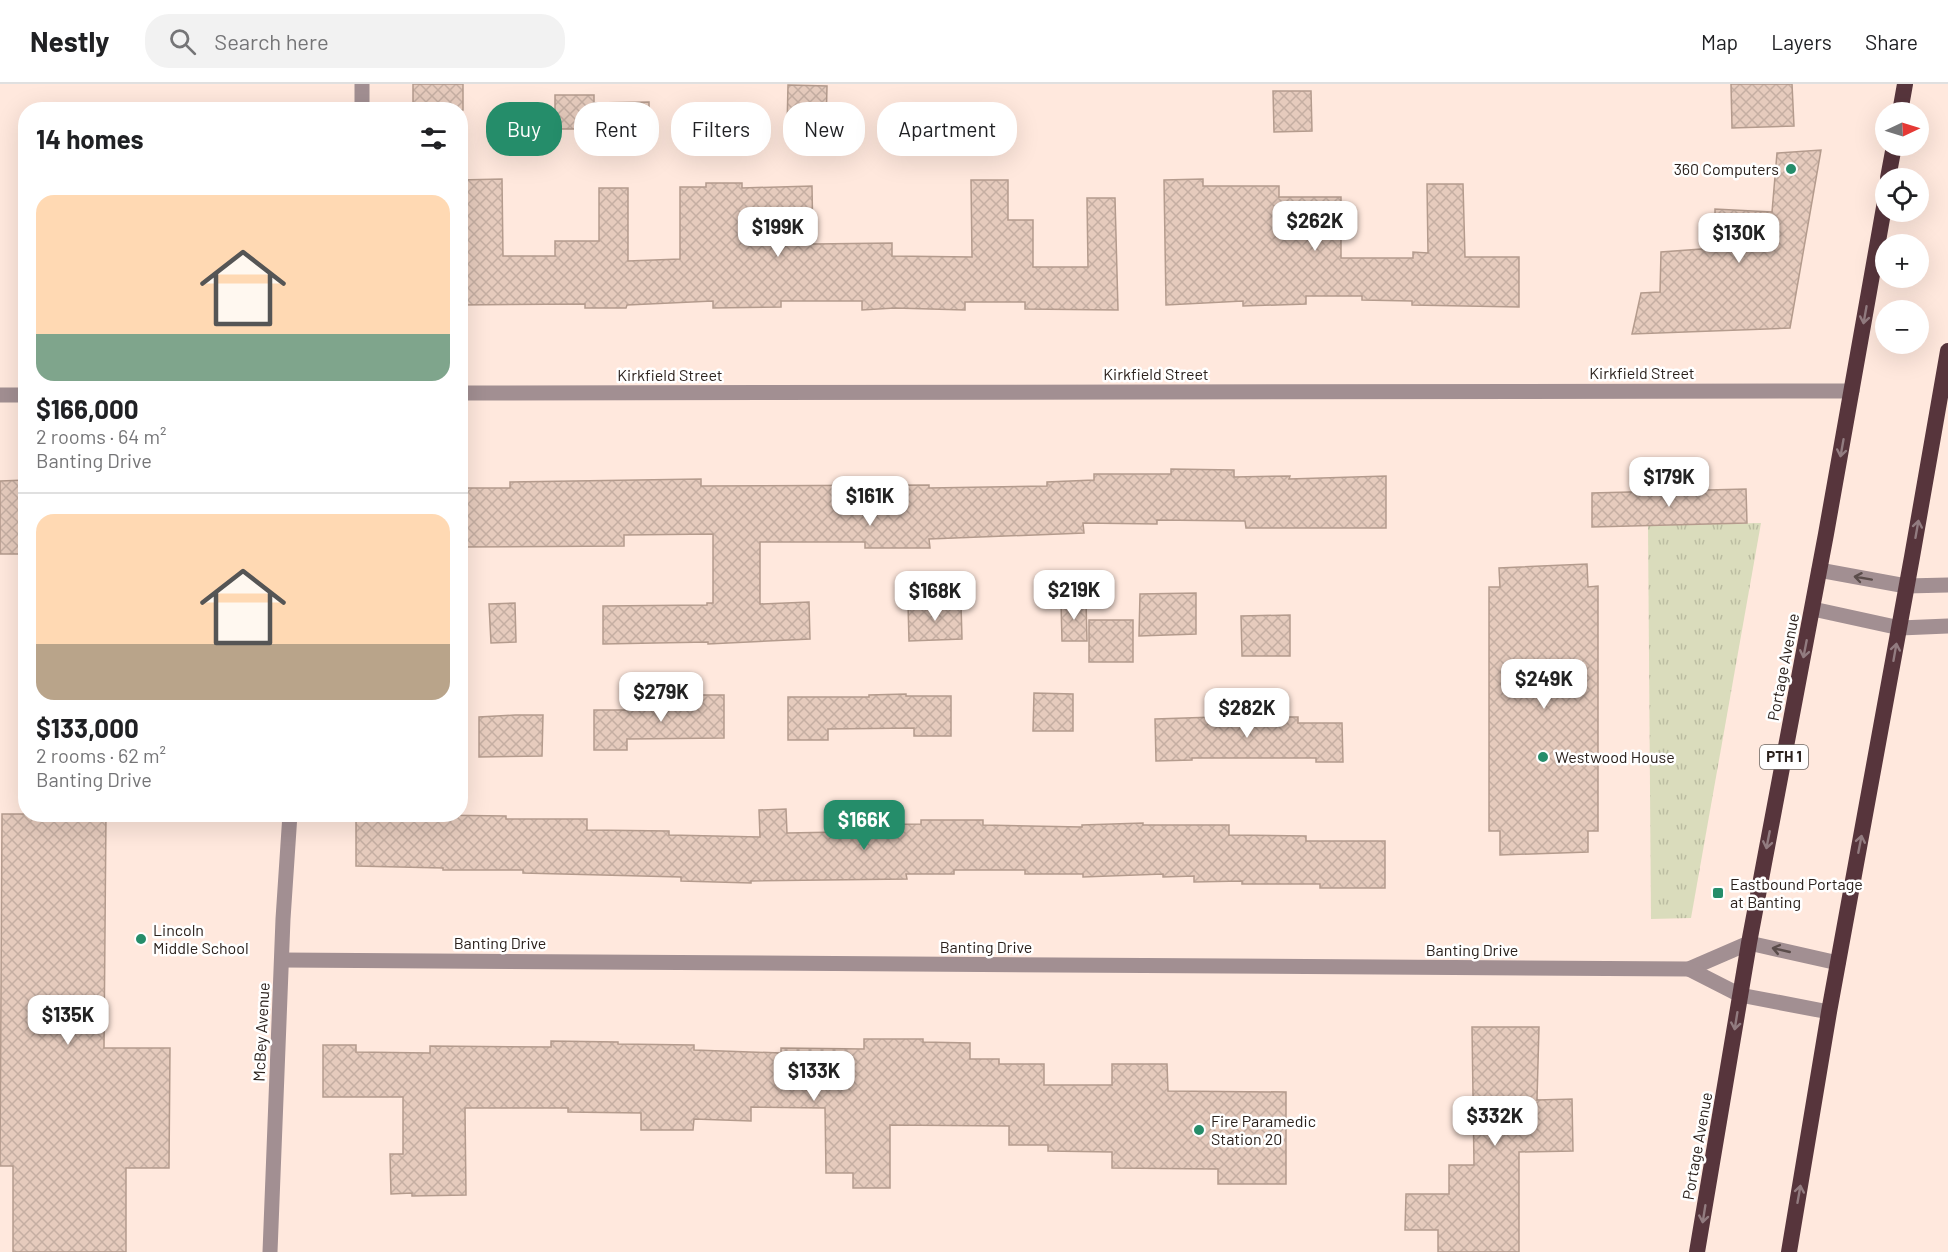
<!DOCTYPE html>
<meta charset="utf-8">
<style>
body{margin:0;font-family:Barlow,sans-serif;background:#f2f2f2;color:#202124;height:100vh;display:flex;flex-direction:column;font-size:22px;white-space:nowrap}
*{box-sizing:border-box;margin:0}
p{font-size:20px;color:#757577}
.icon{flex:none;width:33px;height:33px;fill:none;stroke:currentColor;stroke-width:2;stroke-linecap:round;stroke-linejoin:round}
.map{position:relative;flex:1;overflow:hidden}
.panel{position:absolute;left:18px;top:18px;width:450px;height:720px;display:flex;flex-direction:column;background:#fff;border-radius:24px;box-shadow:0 6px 24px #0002}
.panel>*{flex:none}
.banner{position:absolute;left:486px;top:18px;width:570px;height:54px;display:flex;gap:12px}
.needle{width:39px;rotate:86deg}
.tools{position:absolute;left:1875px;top:18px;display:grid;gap:12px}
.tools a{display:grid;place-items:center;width:54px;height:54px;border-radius:50%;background:#fff;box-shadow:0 6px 24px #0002;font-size:30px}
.price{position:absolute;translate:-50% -51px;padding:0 14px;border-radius:12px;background:#fff;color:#222;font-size:20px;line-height:39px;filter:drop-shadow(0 2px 3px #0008)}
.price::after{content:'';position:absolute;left:50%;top:36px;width:18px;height:14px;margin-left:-9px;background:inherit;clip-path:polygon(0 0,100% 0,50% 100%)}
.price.active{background:#258d6a;color:#fff}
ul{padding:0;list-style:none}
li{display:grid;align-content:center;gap:12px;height:318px;padding:0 18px}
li+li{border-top:2px solid #e0e0e0}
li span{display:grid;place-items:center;height:186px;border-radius:18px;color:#555}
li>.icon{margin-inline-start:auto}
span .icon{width:108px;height:108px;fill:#fffc;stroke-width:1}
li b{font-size:26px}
h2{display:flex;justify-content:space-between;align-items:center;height:72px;padding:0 18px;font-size:26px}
.chip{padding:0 21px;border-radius:24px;background:#fff;box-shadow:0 6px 24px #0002;font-size:21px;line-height:54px}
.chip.active{background:#258d6a;color:#fff}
header{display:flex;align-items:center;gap:36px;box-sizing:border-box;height:84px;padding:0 30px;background:#fff;border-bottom:2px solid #e0e0e0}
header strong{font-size:28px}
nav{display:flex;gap:33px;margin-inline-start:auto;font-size:21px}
.search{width:420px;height:54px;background:#f2f2f2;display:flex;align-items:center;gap:15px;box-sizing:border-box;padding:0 21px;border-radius:24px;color:#757577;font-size:22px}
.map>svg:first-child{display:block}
.grass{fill:url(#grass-tufts)}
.building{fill:url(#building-cross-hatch);stroke:#b49b8d;stroke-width:1.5}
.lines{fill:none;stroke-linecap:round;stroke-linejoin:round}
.minor{stroke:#a28f92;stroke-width:15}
.trunk{stroke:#57353c;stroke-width:16}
.oneway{stroke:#927c80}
.oneway2{stroke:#5b4d4b}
.poi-dot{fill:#258d6a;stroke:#fff;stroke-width:2}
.labels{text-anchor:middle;stroke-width:5;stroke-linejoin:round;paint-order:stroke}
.shield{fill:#fff;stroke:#6b6460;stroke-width:1.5}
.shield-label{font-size:15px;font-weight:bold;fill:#2b211c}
.poi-label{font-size:16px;fill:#2b211c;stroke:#fff;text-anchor:start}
.street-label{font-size:16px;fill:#2b211c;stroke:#fff}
</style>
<header>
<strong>Nestly</strong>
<div class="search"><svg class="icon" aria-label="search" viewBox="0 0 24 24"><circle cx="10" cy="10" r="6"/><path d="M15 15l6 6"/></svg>Search here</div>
<nav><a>Map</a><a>Layers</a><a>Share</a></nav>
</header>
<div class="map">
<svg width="1948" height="1168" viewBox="0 0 1948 1168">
<defs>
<pattern id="grass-tufts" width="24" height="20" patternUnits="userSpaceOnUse" patternTransform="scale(1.5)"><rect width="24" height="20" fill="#dadcbc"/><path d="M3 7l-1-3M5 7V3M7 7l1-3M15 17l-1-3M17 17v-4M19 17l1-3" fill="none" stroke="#bbbca1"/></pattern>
<pattern id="building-cross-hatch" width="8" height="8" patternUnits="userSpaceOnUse" patternTransform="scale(1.5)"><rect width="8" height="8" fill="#e6cbbd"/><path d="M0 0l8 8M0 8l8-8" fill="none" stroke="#c5aea2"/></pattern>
</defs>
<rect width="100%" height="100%" fill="#ffe8dd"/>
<!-- grass -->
<polygon class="grass" points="1761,439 1691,834 1651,835 1648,441"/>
<!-- building -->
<g class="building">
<rect x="413" y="0" width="50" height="26"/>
<polygon points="1731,0 1792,0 1794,42 1732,44"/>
<polygon points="788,1 827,2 826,45 787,45"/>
<polygon points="1273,7 1311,7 1312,47 1274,48"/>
<polygon points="555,11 594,11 594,19 649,18 649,45 555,45"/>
<polygon points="1821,66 1790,244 1632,250 1641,209 1660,208 1661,168 1715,164 1715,125 1772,128 1777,69"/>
<polygon points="502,95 503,172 555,172 555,157 599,157 599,104 628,104 628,177 680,175 680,103 706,103 706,99 742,99 742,104 812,102 813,160 892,159 892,172 972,173 971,96 1008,96 1008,136 1033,136 1033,183 1088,183 1087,114 1115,114 1118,226 1025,225 1025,218 965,218 965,226 895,224 862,226 862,217 781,217 781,223 713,224 713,217 627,221 626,224 585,224 585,220 460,221 460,96"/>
<polygon points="1203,95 1203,102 1279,102 1279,113 1341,113 1341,174 1413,174 1413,168 1428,169 1427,100 1463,100 1465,173 1519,173 1519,223 1412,221 1412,217 1362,216 1362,212 1306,212 1306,220 1243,222 1243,217 1166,221 1164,96"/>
<polygon points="1171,385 1234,386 1234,393 1290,392 1289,395 1386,392 1386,444 1246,444 1245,437 1157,436 1157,440 1083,439 1084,449 929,455 930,464 865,464 865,458 760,458 760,520 809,518 810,555 708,560 708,558 603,560 603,522 707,521 707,519 713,519 713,450 624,451 624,462 460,463 460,404 510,404 510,398 701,395 701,402 929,401 929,404 1047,402 1047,398 1094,396 1094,390 1171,390"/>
<polygon points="26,396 26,470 0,470 0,397"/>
<polygon points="1746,405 1747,439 1592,443 1592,409"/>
<polygon points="1587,480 1588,503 1598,502 1598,747 1588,747 1588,768 1500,771 1500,747 1489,747 1489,503 1500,503 1499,484"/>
<polygon points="1196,509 1196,550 1139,552 1140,510"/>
<polygon points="1086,517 1087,557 1062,557 1061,518"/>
<polygon points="515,519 516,558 491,559 489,520"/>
<polygon points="961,519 962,555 909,557 908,520"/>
<polygon points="1290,531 1290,572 1242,572 1241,532"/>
<rect x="1089" y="536" width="44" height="42"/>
<polygon points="1034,609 1073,610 1073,647 1033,647"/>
<polygon points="906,610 906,612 951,612 951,652 914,652 914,644 828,645 828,656 788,656 788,613 869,613 869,611"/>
<polygon points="675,611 724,611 724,654 627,655 627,666 594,666 594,626 675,626"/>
<polygon points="515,631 543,631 542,672 479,673 479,633"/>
<polygon points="1215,633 1298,633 1298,639 1342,639 1343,678 1316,678 1316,674 1192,674 1192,676 1156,677 1155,635"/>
<polygon points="786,725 787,749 840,748 839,741 921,740 921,736 983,736 983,741 1082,743 1082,741 1143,739 1143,741 1229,741 1229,751 1306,752 1306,757 1385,757 1385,804 1320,804 1320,800 1242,800 1242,797 1194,798 1194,792 1163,793 1163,790 1083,793 1083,790 1025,790 1025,786 954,786 954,790 906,790 907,795 751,797 751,799 681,797 681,793 523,789 523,786 443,786 443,784 356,782 356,730 506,732 506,735 587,735 587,746 669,747 669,751 760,753 759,726"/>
<polygon points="2,730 106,730 104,964 170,964 169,1084 126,1084 126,1168 13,1168 13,1082 0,1082"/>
<polygon points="1472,943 1539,943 1537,1016 1572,1015 1573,1067 1519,1068 1519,1168 1438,1168 1438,1146 1405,1146 1406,1110 1449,1110 1449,1081 1474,1081"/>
<polygon points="864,955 923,955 923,958 970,959 970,975 999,975 999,980 1044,980 1044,1001 1112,1001 1112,980 1167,980 1168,1007 1286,1008 1286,1100 1218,1100 1218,1085 1112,1084 1112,1068 1048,1067 1048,1061 1009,1061 1009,1042 890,1041 890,1104 853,1104 853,1089 826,1089 825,1024 751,1023 751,1037 694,1035 693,1046 641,1046 641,1029 568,1028 568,1024 465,1024 466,1111 412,1112 412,1109 391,1110 390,1070 403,1070 403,1013 323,1013 323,961 356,961 356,968 430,969 430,962 551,963 551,957 618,958 618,960 694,961 694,966 781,969 781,964 864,965"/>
</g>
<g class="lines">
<!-- minor -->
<g class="minor">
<polyline points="362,26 362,0"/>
<polyline points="460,309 1852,307"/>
<polyline points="0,311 26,311"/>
<polyline points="1819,486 1906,502 1948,501"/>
<polyline points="1813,525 1900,544 1948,542"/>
<polyline points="282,876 1689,885 1749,859 1838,879"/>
<polyline points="1689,885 1740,911 1829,928"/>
<polyline points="270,1168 283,835 290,730"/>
</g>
<!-- trunk -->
<g class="trunk">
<polyline points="1900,28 1905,0"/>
<polyline points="1888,94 1894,62"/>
<polyline points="1697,1168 1749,859 1826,450 1886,112"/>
<polyline points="1789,1168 1829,928 1912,473 1948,267"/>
</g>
</g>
<!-- one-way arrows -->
<defs><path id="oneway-shaft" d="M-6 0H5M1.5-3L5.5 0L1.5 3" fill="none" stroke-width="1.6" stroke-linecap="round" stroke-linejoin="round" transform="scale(1.5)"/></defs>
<g class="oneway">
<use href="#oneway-shaft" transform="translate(1865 231) rotate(100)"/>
<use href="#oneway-shaft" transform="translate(1842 364) rotate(100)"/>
<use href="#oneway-shaft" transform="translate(1917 445) rotate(-80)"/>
<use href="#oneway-shaft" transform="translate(1805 565) rotate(101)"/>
<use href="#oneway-shaft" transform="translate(1895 568) rotate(-80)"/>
<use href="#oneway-shaft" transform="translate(1768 756) rotate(101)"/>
<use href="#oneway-shaft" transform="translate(1860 760) rotate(-79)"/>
<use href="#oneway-shaft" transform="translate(1736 937) rotate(99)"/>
<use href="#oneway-shaft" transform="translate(1799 1110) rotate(-80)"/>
<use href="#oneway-shaft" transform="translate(1704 1130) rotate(99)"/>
</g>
<g class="oneway2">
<use href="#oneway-shaft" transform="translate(1863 494) rotate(-170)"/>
<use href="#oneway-shaft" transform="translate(1781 866) rotate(-167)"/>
</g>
<!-- markers -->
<g class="poi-dot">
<circle cx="1791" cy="85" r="6"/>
<circle cx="1543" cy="673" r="6"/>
<rect x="1712" y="803" width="12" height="12" rx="3"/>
<circle cx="141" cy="855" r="6"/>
<circle cx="1199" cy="1046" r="6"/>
</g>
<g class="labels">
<!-- shield labels -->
<rect class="shield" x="1760" y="661" width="48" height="24" rx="4.5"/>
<g class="shield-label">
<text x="1784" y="678">PTH 1</text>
</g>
<!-- poi labels -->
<g class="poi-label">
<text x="1779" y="91" text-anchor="end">360 Computers</text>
<text x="1555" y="679">Westwood House</text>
<text x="1730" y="806">Eastbound Portage<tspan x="1730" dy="18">at Banting</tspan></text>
<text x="153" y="852">Lincoln<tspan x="153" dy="18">Middle School</tspan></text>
<text x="1211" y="1043">Fire Paramedic<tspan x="1211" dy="18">Station 20</tspan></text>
</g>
<!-- street labels -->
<g class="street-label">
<text x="1642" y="295">Kirkfield Street</text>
<text x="1156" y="296">Kirkfield Street</text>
<text x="670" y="297">Kirkfield Street</text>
<text transform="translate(1783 583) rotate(-79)" y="6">Portage Avenue</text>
<text x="500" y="865">Banting Drive</text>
<text x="986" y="869">Banting Drive</text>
<text x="1472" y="872">Banting Drive</text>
<text transform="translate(261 948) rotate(-87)" y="6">McBey Avenue</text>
<text transform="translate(1697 1062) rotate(-80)" y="6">Portage Avenue</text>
</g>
</g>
</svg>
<div class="tools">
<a><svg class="needle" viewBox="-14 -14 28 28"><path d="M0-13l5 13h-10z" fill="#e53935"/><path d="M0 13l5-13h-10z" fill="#757577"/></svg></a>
<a><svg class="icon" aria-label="locate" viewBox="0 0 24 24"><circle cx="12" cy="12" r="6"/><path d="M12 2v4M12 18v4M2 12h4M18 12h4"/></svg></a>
<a>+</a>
<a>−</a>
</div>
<b class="price" style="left:1315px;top:168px">$262K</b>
<b class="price" style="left:778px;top:174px">$199K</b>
<b class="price" style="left:1739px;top:180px">$130K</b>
<b class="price" style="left:1669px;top:424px">$179K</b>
<b class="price" style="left:870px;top:443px">$161K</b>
<b class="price" style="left:1074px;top:537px">$219K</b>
<b class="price" style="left:935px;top:538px">$168K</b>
<b class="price" style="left:1544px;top:626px">$249K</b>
<b class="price" style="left:661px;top:639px">$279K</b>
<b class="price" style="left:1247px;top:655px">$282K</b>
<b class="price active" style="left:864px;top:767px">$166K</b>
<b class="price" style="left:68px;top:962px">$135K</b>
<b class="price" style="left:814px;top:1018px">$133K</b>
<b class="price" style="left:1495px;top:1063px">$332K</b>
<div class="banner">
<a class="chip active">Buy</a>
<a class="chip">Rent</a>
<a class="chip">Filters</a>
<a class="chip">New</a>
<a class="chip">Apartment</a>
</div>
<section class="panel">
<h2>14 homes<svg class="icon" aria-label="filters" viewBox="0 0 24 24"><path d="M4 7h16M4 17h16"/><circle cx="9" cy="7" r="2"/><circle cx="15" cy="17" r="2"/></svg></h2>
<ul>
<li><span style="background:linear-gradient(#ffd9b3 75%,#7fa58c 0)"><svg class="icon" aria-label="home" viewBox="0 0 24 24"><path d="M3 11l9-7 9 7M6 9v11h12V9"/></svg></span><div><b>$166,000</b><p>2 rooms · 64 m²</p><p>Banting Drive</p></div></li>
<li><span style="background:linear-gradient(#ffd9b3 70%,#b9a48a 0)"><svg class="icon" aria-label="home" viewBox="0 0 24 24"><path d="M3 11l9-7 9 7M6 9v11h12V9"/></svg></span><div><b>$133,000</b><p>2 rooms · 62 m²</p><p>Banting Drive</p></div></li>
</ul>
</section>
</div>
